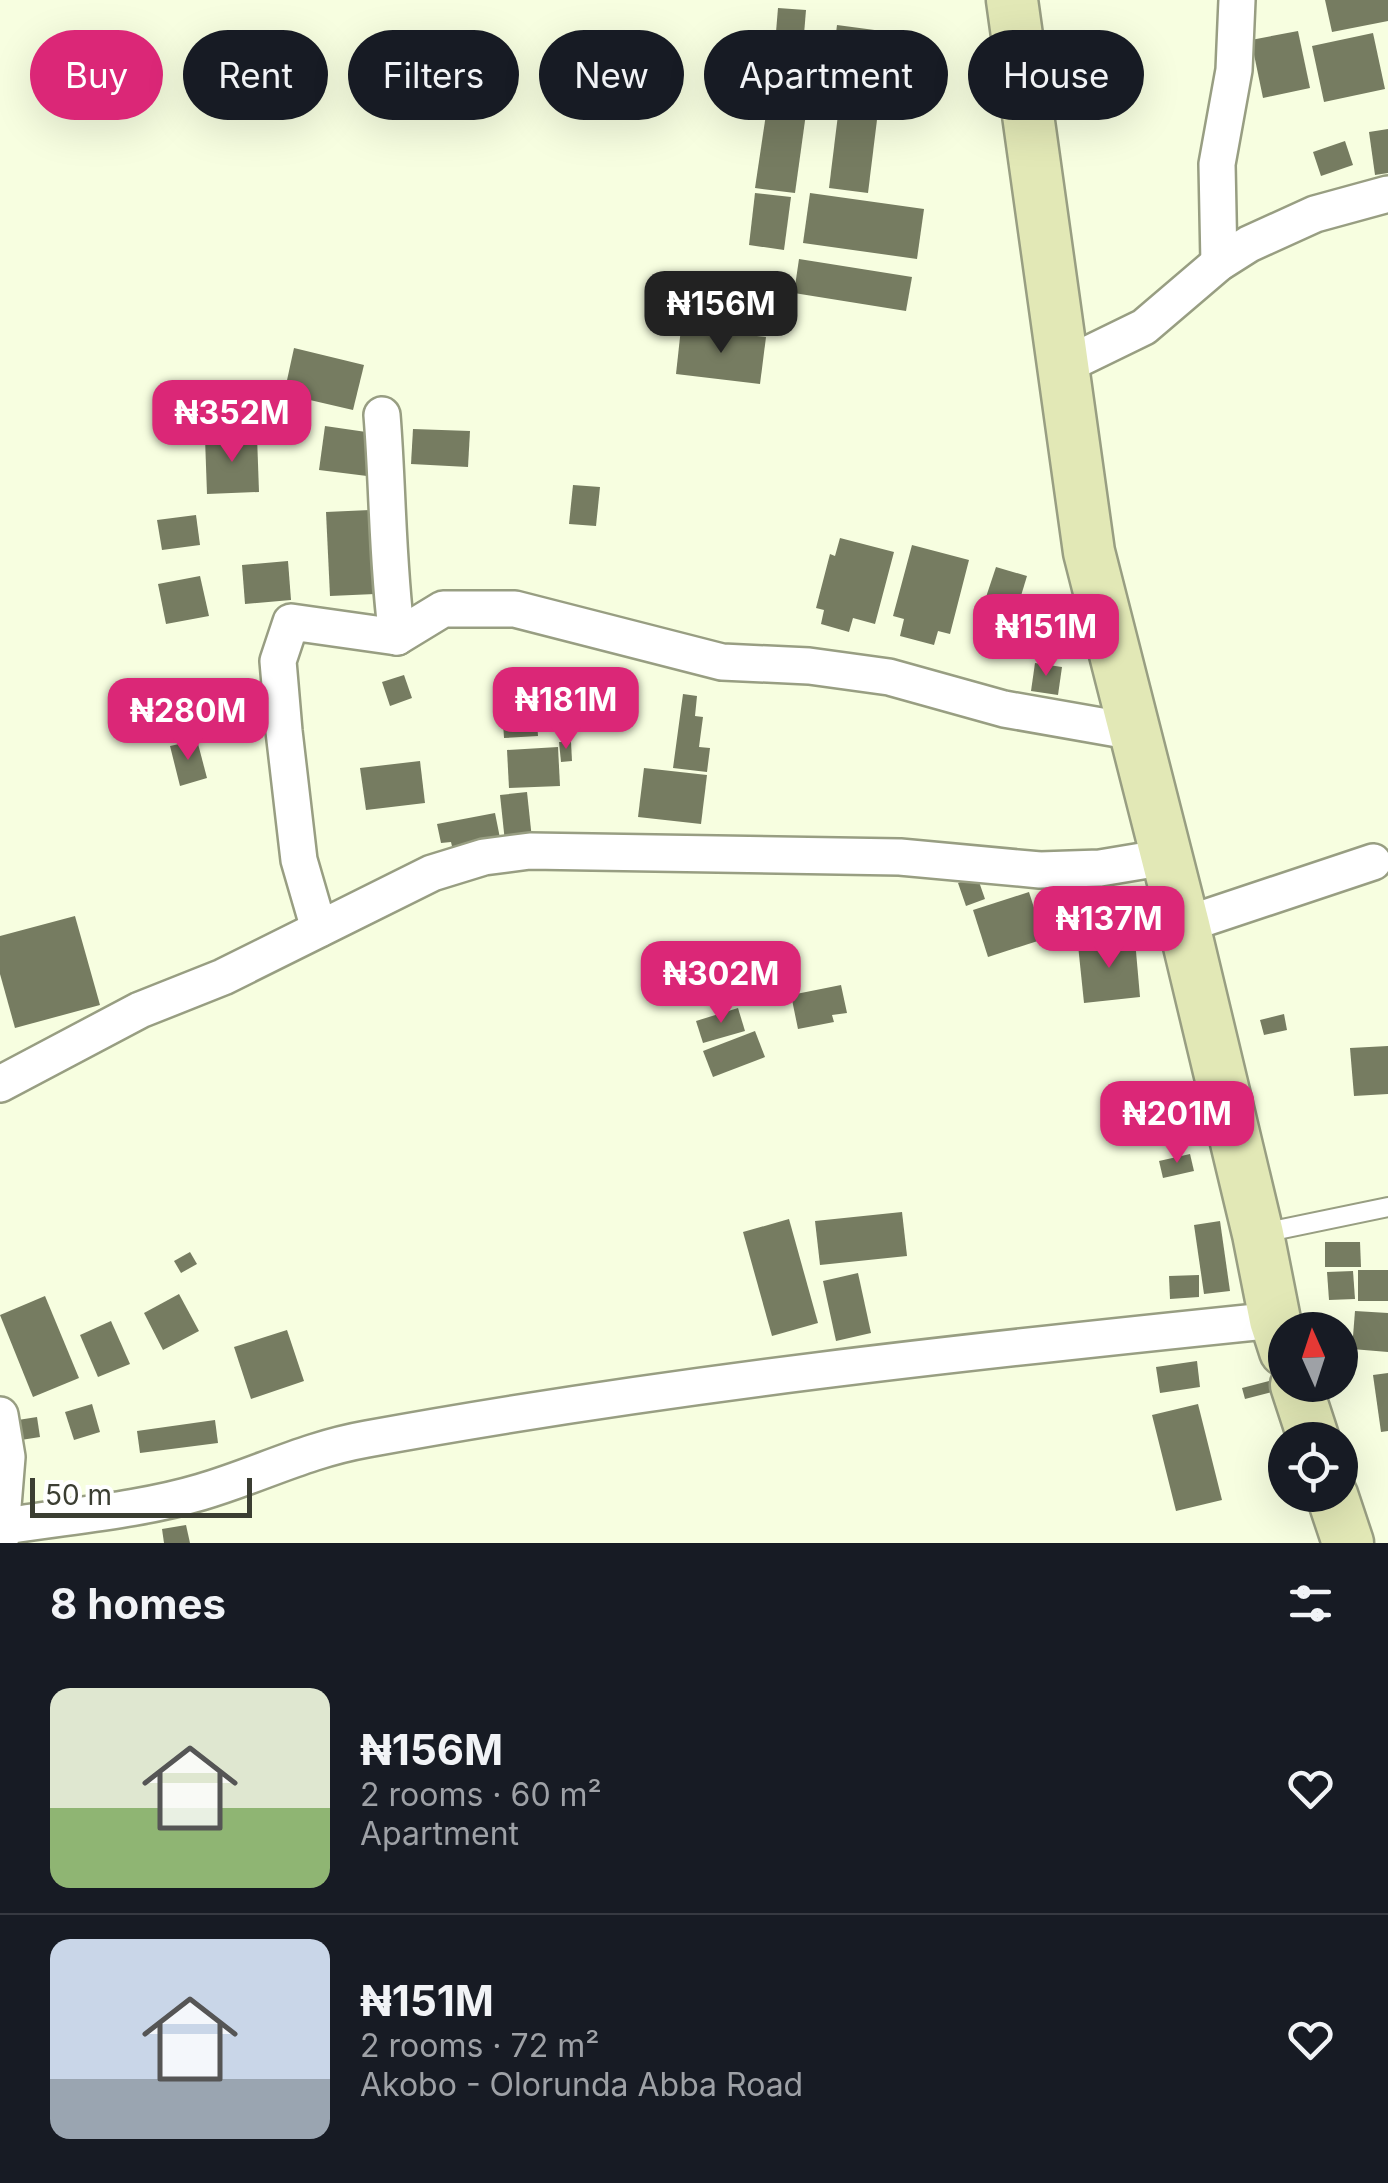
<!DOCTYPE html>
<meta charset="utf-8">
<style>
body{margin:0;font-family:Inter,sans-serif;background:#20242c;color:#f1f3f6;height:100vh;display:flex;flex-direction:column;font-size:38px;white-space:nowrap}
*{box-sizing:border-box;margin:0}
p{font-size:32px;color:#9ea1a6}
.icon{flex:none;width:55px;height:55px;fill:none;stroke:currentColor;stroke-width:2;stroke-linecap:round;stroke-linejoin:round}
.map{position:relative;height:1543px;overflow:hidden}
.sheet{display:flex;flex-direction:column;background:#171b24;flex:1}
.sheet>*{flex:none}
.hud{position:absolute;left:30px;top:30px;width:1330px;height:90px;display:flex;gap:20px}
.needle{width:65px;rotate:357deg}
.buttons{position:absolute;left:1268px;top:1312px;display:grid;gap:20px}
.buttons a{display:grid;place-items:center;width:90px;height:90px;border-radius:50%;background:#171b24;box-shadow:0 10px 40px #0002;font-size:50px}
.scale{position:absolute;left:30px;bottom:25px;width:222px;box-sizing:border-box;padding-left:10px;border:5px solid #3b3e32;border-top:0;font-size:28px;line-height:35px;white-space:nowrap;color:#3b3e32;-webkit-text-stroke:8px #fff;paint-order:stroke}
.price{position:absolute;translate:-50% -85px;padding:0 22px;border-radius:20px;background:#db2777;color:#fff;font-size:32px;line-height:65px;filter:drop-shadow(0 2px 5px #0008)}
.price::after{content:'';position:absolute;left:50%;top:60px;width:30px;height:22px;margin-left:-15px;background:inherit;clip-path:polygon(0 0,100% 0,50% 100%)}
.price.current{background:#222;color:#fff}
ul{padding:0;list-style:none}
li{display:flex;align-items:center;gap:30px;height:250px;padding:0 50px}
li+li{border-top:2px solid #363941}
li span{display:grid;place-items:center;flex:none;width:280px;height:200px;border-radius:20px;color:#555}
li>.icon{margin-inline-start:auto}
span .icon{width:120px;height:120px;fill:#fffc;stroke-width:1}
li b{font-size:42px}
h2{display:flex;justify-content:space-between;align-items:center;height:120px;padding:0 50px;font-size:42px}
.tag{padding:0 35px;border-radius:45px;background:#171b24;box-shadow:0 10px 40px #0002;font-size:35px;line-height:90px}
.tag.current{background:#db2777;color:#fff}
.map>svg:first-child{display:block}
.building{fill:#767c61}
.lines{fill:none;stroke-linecap:round;stroke-linejoin:round}
.service-casing{stroke:#989e82;stroke-width:22}
.minor-casing{stroke:#989e82;stroke-width:40}
.secondary-casing{stroke:#989e82;stroke-width:55}
.service{stroke:#fff;stroke-width:18}
.minor{stroke:#fff;stroke-width:35}
.secondary{stroke:#e2e8b6;stroke-width:50}
</style>
<div class="map">
<svg width="1388" height="1543" viewBox="0 0 1388 1543">
<rect width="100%" height="100%" fill="#f7fee0"/>
<!-- building -->
<g class="building">
<polygon points="1325,0 1388,0 1388,21 1332,32"/>
<polygon points="778,8 806,10 800,83 772,80"/>
<polygon points="837,25 897,33 892,66 883,65 882,72 832,65"/>
<polygon points="1298,31 1310,88 1263,98 1251,40"/>
<polygon points="1373,33 1385,89 1324,102 1312,46"/>
<polygon points="1117,35 1119,57 1097,60 1094,38"/>
<polygon points="843,74 882,79 868,193 829,188"/>
<polygon points="769,94 808,99 795,193 755,188"/>
<polygon points="1388,129 1388,173 1375,175 1369,132"/>
<polygon points="1345,141 1353,165 1321,176 1313,152"/>
<polygon points="755,193 791,197 784,250 749,245"/>
<polygon points="810,193 924,209 917,259 803,243"/>
<polygon points="799,259 912,277 906,311 794,293"/>
<polygon points="698,291 771,298 768,328 690,319"/>
<polygon points="681,328 766,337 760,384 676,374"/>
<polygon points="294,348 364,365 353,410 284,394"/>
<polygon points="325,426 373,433 367,476 319,470"/>
<polygon points="413,429 470,431 468,467 411,464"/>
<polygon points="257,436 259,492 207,494 205,438"/>
<polygon points="573,485 600,487 596,526 569,524"/>
<polygon points="370,510 375,594 330,596 326,512"/>
<polygon points="196,515 200,545 162,550 157,520"/>
<polygon points="840,538 894,552 875,624 853,618 849,632 821,624 824,610 816,608 830,554 835,556"/>
<polygon points="912,545 969,560 950,634 938,631 934,645 900,636 904,619 893,616"/>
<polygon points="288,561 291,600 245,604 242,565"/>
<polygon points="996,567 1027,576 1017,609 985,600"/>
<polygon points="200,576 209,616 166,624 158,584"/>
<polygon points="1035,663 1062,667 1058,695 1031,691"/>
<polygon points="404,675 412,698 390,706 382,682"/>
<polygon points="534,676 538,736 504,738 500,678"/>
<polygon points="683,694 697,696 695,716 703,717 699,747 710,748 707,772 673,768"/>
<polygon points="197,740 207,778 180,786 170,746"/>
<polygon points="559,742 571,742 572,761 561,762"/>
<polygon points="558,747 560,786 509,788 507,750"/>
<polygon points="420,761 425,803 366,810 360,768"/>
<polygon points="644,768 707,775 701,824 638,817"/>
<polygon points="527,792 532,839 505,842 500,795"/>
<polygon points="495,813 502,848 454,855 451,842 441,843 437,824"/>
<polygon points="977,876 985,899 966,906 958,883"/>
<polygon points="1029,892 1044,939 988,957 973,910"/>
<polygon points="1073,893 1075,914 1129,908 1132,934 1066,940 1065,927 1044,928 1041,896"/>
<polygon points="75,916 100,1005 15,1028 0,974 0,936"/>
<polygon points="1135,940 1140,997 1084,1003 1078,945"/>
<polygon points="841,985 847,1013 832,1015 834,1022 798,1029 791,995"/>
<polygon points="738,1008 745,1031 703,1043 696,1021"/>
<polygon points="1284,1014 1287,1030 1264,1035 1260,1020"/>
<polygon points="755,1031 765,1057 713,1077 703,1051"/>
<polygon points="1388,1046 1388,1094 1354,1096 1350,1048"/>
<polygon points="1190,1154 1194,1171 1163,1178 1159,1161"/>
<polygon points="902,1212 907,1256 820,1265 815,1221"/>
<polygon points="789,1219 818,1323 772,1336 743,1232"/>
<polygon points="1220,1221 1230,1291 1204,1294 1194,1225"/>
<polygon points="1325,1242 1360,1242 1361,1267 1325,1267"/>
<polygon points="190,1252 197,1264 181,1273 174,1261"/>
<rect x="1358" y="1270" width="30" height="31"/>
<polygon points="1353,1271 1355,1299 1329,1300 1327,1272"/>
<polygon points="858,1273 871,1333 836,1341 823,1281"/>
<polygon points="1199,1275 1199,1297 1170,1299 1169,1276"/>
<polygon points="179,1294 199,1331 163,1350 144,1313"/>
<polygon points="45,1296 79,1378 33,1397 0,1315"/>
<polygon points="1355,1311 1388,1313 1388,1352 1352,1349"/>
<polygon points="111,1321 130,1364 98,1377 80,1335"/>
<polygon points="287,1330 304,1381 251,1399 234,1347"/>
<polygon points="1197,1361 1200,1387 1160,1393 1156,1367"/>
<polygon points="1388,1373 1388,1431 1381,1432 1373,1375"/>
<polygon points="1269,1381 1272,1392 1245,1399 1242,1388"/>
<polygon points="92,1404 100,1432 74,1440 65,1412"/>
<polygon points="1198,1404 1222,1500 1176,1511 1152,1415"/>
<polygon points="37,1417 40,1437 21,1440 18,1420"/>
<polygon points="215,1420 218,1443 140,1453 137,1431"/>
<polygon points="186,1525 190,1543 164,1543 162,1529"/>
</g>
<g class="lines">
<defs>
<polyline id="service" points="1263,1233 1388,1207"/>
<g id="minor">
<polyline points="1219,263 1217,164 1234,70 1237,0"/>
<polyline points="1064,366 1144,327 1219,263 1249,244 1315,214 1388,194"/>
<path d="M 382,415 C 388,489 387,563 397,637"/>
<polyline points="1184,925 1373,862"/>
<polyline points="319,929 299,860 284,731 278,661 291,622 397,637 443,609 515,609 722,662 809,666 889,677 1004,709 1135,732"/>
<polyline points="0,1084 140,1010 223,977 432,873 484,857 530,851 900,857 1040,870 1100,868 1166,857"/>
<polyline points="0,1415 7,1457 0,1543"/>
<path d="M 0,1527 C 66,1516 137,1511 201,1492 C 259,1475 305,1450 367,1439 C 667,1384 971,1351 1275,1320"/>
</g>
<g id="secondary">
<polyline points="1012,0 1089,552 1184,925 1258,1234 1275,1320 1285,1351"/>
<polyline points="1296,1385 1314,1440"/>
<polyline points="1332,1495 1348,1543"/>
</g>
</defs>
<!-- service casing -->
<use href="#service" class="service-casing"/>
<!-- minor casing -->
<use href="#minor" class="minor-casing"/>
<!-- secondary casing -->
<use href="#secondary" class="secondary-casing"/>
<!-- service -->
<use href="#service" class="service"/>
<!-- minor -->
<use href="#minor" class="minor"/>
<!-- secondary -->
<use href="#secondary" class="secondary"/>
</g>
</svg>
<div class="buttons">
<a><svg class="needle" viewBox="-14 -14 28 28"><path d="M0-13l5 13h-10z" fill="#e53935"/><path d="M0 13l5-13h-10z" fill="#9ea1a6"/></svg></a>
<a><svg class="icon" aria-label="locate" viewBox="0 0 24 24"><circle cx="12" cy="12" r="6"/><path d="M12 2v4M12 18v4M2 12h4M18 12h4"/></svg></a>
</div>
<div class="scale">50 m</div>
<b class="price current" style="left:721px;top:356px">₦156M</b>
<b class="price" style="left:232px;top:465px">₦352M</b>
<b class="price" style="left:1046px;top:679px">₦151M</b>
<b class="price" style="left:566px;top:752px">₦181M</b>
<b class="price" style="left:188px;top:763px">₦280M</b>
<b class="price" style="left:1109px;top:971px">₦137M</b>
<b class="price" style="left:721px;top:1026px">₦302M</b>
<b class="price" style="left:1177px;top:1166px">₦201M</b>
<div class="hud">
<a class="tag current">Buy</a>
<a class="tag">Rent</a>
<a class="tag">Filters</a>
<a class="tag">New</a>
<a class="tag">Apartment</a>
<a class="tag">House</a>
</div>
</div>
<section class="sheet">
<h2>8 homes<svg class="icon" aria-label="filters" viewBox="0 0 24 24"><path d="M4 7h16M4 17h16"/><circle cx="9" cy="7" r="2"/><circle cx="15" cy="17" r="2"/></svg></h2>
<ul>
<li><span style="background:linear-gradient(#dfe7d0 60%,#8fb573 0)"><svg class="icon" aria-label="home" viewBox="0 0 24 24"><path d="M3 11l9-7 9 7M6 9v11h12V9"/></svg></span><div><b>₦156M</b><p>2 rooms · 60 m²</p><p>Apartment</p></div><svg class="icon" aria-label="heart" viewBox="0 0 24 24"><path d="M12 20l-8-8c-3-5 5-10 8-4 3-6 11-1 8 4z"/></svg></li>
<li><span style="background:linear-gradient(#c9d6e8 70%,#9aa5b1 0)"><svg class="icon" aria-label="home" viewBox="0 0 24 24"><path d="M3 11l9-7 9 7M6 9v11h12V9"/></svg></span><div><b>₦151M</b><p>2 rooms · 72 m²</p><p>Akobo - Olorunda Abba Road</p></div><svg class="icon" aria-label="heart" viewBox="0 0 24 24"><path d="M12 20l-8-8c-3-5 5-10 8-4 3-6 11-1 8 4z"/></svg></li>
</ul>
</section>
